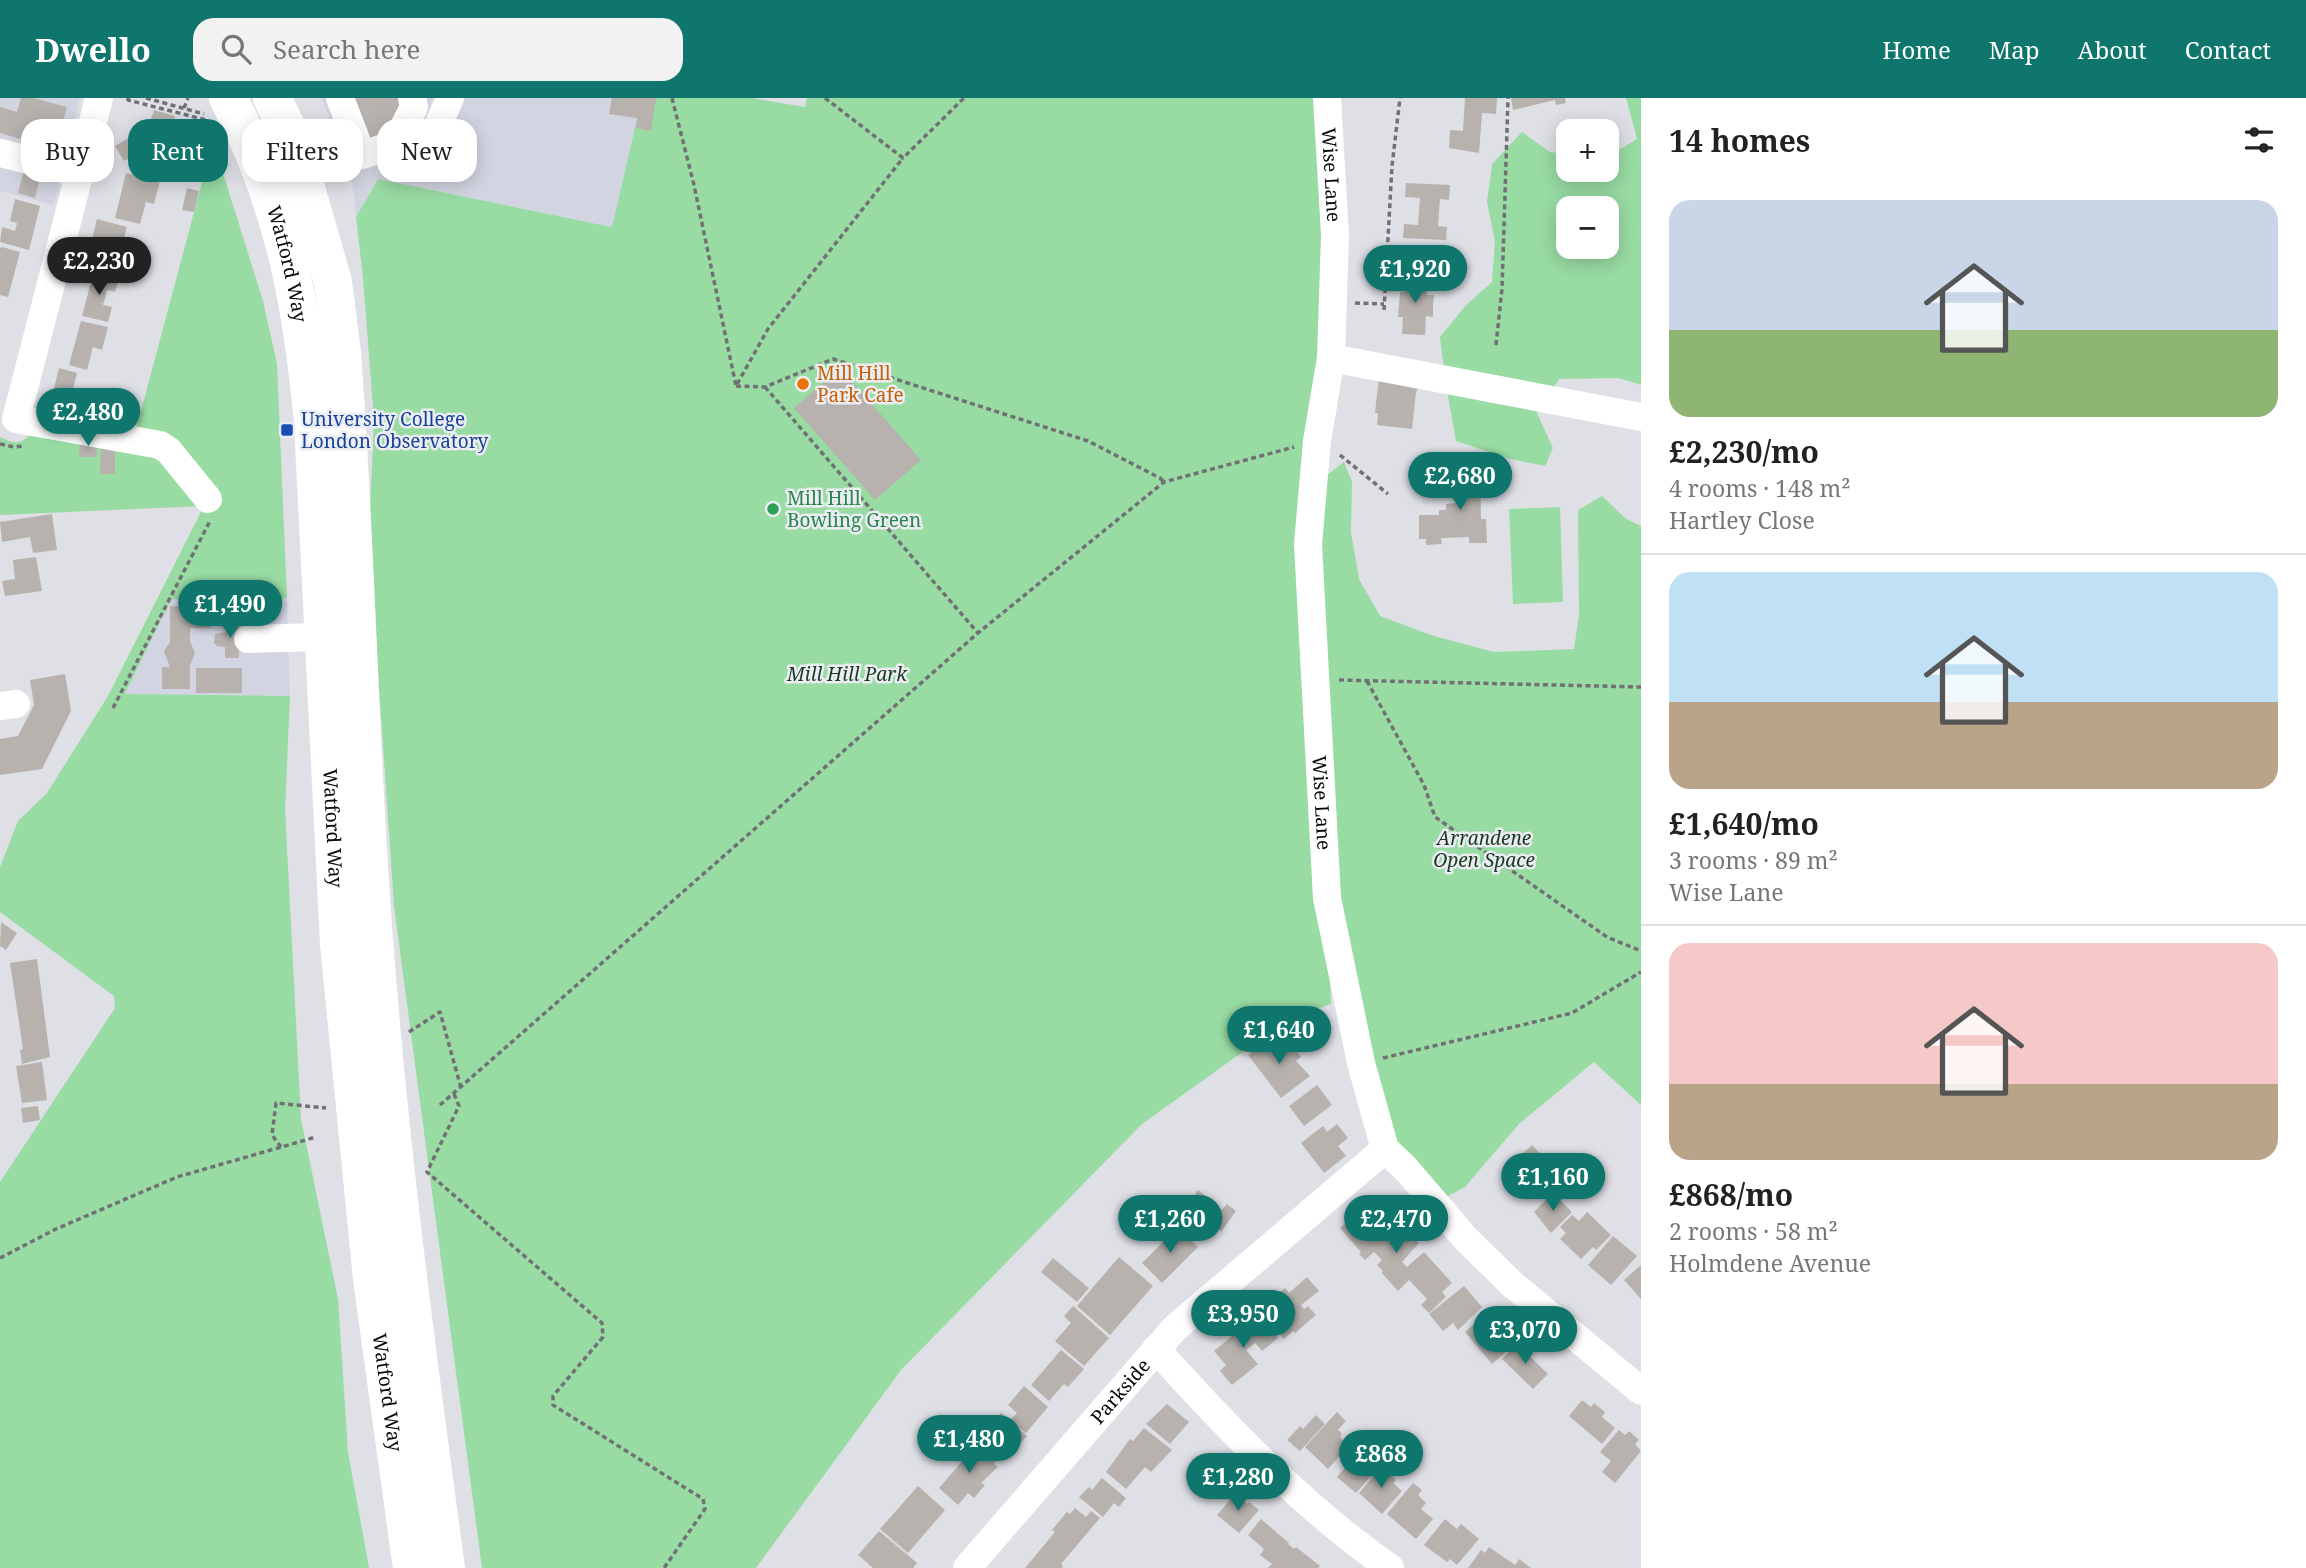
<!DOCTYPE html>
<meta charset="utf-8">
<style>
body{margin:0;font-family:"Noto Serif",serif;background:#f2f2f2;color:#222;height:100vh;display:flex;flex-direction:column;font-size:26px;white-space:nowrap}
*{box-sizing:border-box;margin:0}
p{font-size:23px;color:#767676}
.icon{flex:none;width:38px;height:38px;fill:none;stroke:currentColor;stroke-width:2;stroke-linecap:round;stroke-linejoin:round}
.map{position:relative;flex:1;overflow:hidden}
.details{display:flex;flex-direction:column;background:#fff;width:665px}
.details>*{flex:none}
.banner{position:absolute;left:21px;top:21px;width:665px;height:63px;display:flex;gap:14px}
.buttons{position:absolute;left:1556px;top:21px;display:grid;gap:14px}
.buttons a{display:grid;place-items:center;width:63px;height:63px;border-radius:14px;background:#fff;box-shadow:0 4px 18px #0003;font-size:35px}
.price{position:absolute;translate:-50% -60px;padding:0 16px;border-radius:24px;background:#0f766e;color:#fff;font-size:23px;line-height:46px;filter:drop-shadow(0 2px 4px #0008)}
.price::after{content:'';position:absolute;left:50%;top:42px;width:21px;height:16px;margin-left:-10px;background:inherit;clip-path:polygon(0 0,100% 0,50% 100%)}
.price.on{background:#222;color:#fff}
ul{padding:0;list-style:none}
li{display:grid;align-content:center;gap:14px;height:371px;padding:0 28px}
li+li{border-top:2px solid #e0e0e0}
li span{display:grid;place-items:center;height:217px;border-radius:21px;color:#555}
li>.icon{margin-inline-start:auto}
span .icon{width:126px;height:126px;fill:#fffc;stroke-width:1}
li b{font-size:30px}
h2{display:flex;justify-content:space-between;align-items:center;height:84px;padding:0 28px;font-size:30px}
.pill{padding:0 24px;border-radius:21px;background:#fff;box-shadow:0 4px 18px #0003;font-size:24px;line-height:63px}
.pill.on{background:#0f766e;color:#fff}
header{display:flex;align-items:center;gap:42px;box-sizing:border-box;height:98px;padding:0 35px;background:#0f766e;color:#fff}
header strong{font-size:33px}
nav{display:flex;gap:38px;margin-inline-start:auto;font-size:24px}
.search{width:490px;height:63px;background:#f2f2f2;display:flex;align-items:center;gap:18px;box-sizing:border-box;padding:0 24px;border-radius:21px;color:#767676;font-size:26px}
main{display:flex;flex:1;min-height:0}
.map>svg:first-child{display:block}
.built{fill:#d2d5e1}
.green{fill:#98dba3;fill-rule:evenodd}
.building{fill:#b7b2ae}
.lines{fill:none;stroke-linecap:round;stroke-linejoin:round}
.path{stroke:#717175;stroke-width:3.5;stroke-dasharray:5 3.5;stroke-linecap:butt}
.minor{stroke:#fff;stroke-width:28}
.highway{stroke:#fff;stroke-width:38}
.food-dot{fill:#e8710a;stroke:#ecedf3;stroke-width:2.5}
.transit-dot{fill:#1a4fb4;stroke:#ecedf3;stroke-width:2.5}
.leisure-dot{fill:#2e9e5b;stroke:#ecedf3;stroke-width:2.5}
.labels{text-anchor:middle;stroke-width:5;stroke-linejoin:round;paint-order:stroke}
.street-label{font-size:19px;fill:#0b0b0d;stroke:#ecedf3}
.food-label{font-size:19px;fill:#c56008;stroke:#ecedf3;text-anchor:start}
.transit-label{font-size:19px;fill:#164399;stroke:#ecedf3;text-anchor:start}
.leisure-label{font-size:19px;fill:#27864d;stroke:#ecedf3;text-anchor:start}
.park-label{font-size:19px;font-style:italic;fill:#183b20;stroke:#ecedf3}
</style>
<header>
<strong>Dwello</strong>
<div class="search"><svg class="icon" aria-label="search" viewBox="0 0 24 24"><circle cx="10" cy="10" r="6"/><path d="M15 15l6 6"/></svg>Search here</div>
<nav><a>Home</a><a>Map</a><a>About</a><a>Contact</a></nav>
</header>
<main>
<div class="map">
<svg width="1641" height="1470" viewBox="0 0 1641 1470">
<rect width="100%" height="100%" fill="#dfe0e6"/>
<!-- built -->
<g class="built">
<polygon points="0,0 80,0 54,107 0,93"/>
<polygon points="321,0 642,0 613,129 378,81 356,119 351,70"/>
<polygon points="287,500 290,598 124,597 171,501"/>
</g>
<!-- green -->
<g class="green">
<polygon points="642,0 752,0 805,9 807,0 1328,0 1321,461 1327,377 1344,364 1352,384 1351,434 1359,481 1380,518 1434,538 1494,554 1574,551 1579,518 1578,412 1602,398 1626,421 1641,428 1641,1007 1594,964 1519,1026 1465,1089 1431,1107 1379,1050 1326,772 1331,906 1290,920 1142,1026 901,1272 756,1470 482,1470 394,808 379,589 370,411 374,322 363,180 356,119 378,81 612,129"/>
<path d="M 1626,0 L 1641,0 L 1641,287 L 1619,280 L 1559,281 L 1537,315 L 1553,350 L 1545,368 L 1510,361 L 1456,343 L 1446,287 L 1440,239 L 1466,207 L 1492,184 L 1495,143 L 1487,104 L 1492,66 L 1522,34 L 1550,54 L 1568,56 L 1568,72 L 1606,72 L 1607,59 L 1637,41 ZM 1568,110 L 1606,110 L 1606,149 L 1568,149 Z"/>
<path d="M 213,43 L 263,203 L 277,266 L 287,500 L 171,501 L 125,596 L 290,598 L 285,711 L 301,1021 L 338,1201 L 348,1354 L 369,1470 L 0,1470 L 0,1084 L 115,910 L 114,898 L 0,814 L 0,769 L 18,723 L 47,695 L 108,598 L 204,408 L 0,417 L 0,339 C 13,345 20,347 30,337 L 134,339 Z"/>
<polygon points="1560,409 1563,504 1513,506 1509,411"/>
</g>
<!-- building -->
<g class="building">
<polygon points="21,0 34,0 67,9 59,38 27,29 24,42 0,35 0,9 17,14"/>
<polygon points="349,0 403,0 404,19 389,25 394,37 369,48"/>
<polygon points="612,0 656,0 651,33 636,30 637,20 609,16"/>
<polygon points="1465,0 1497,0 1496,16 1482,15 1479,55 1449,50 1450,32 1463,33"/>
<polygon points="1511,0 1565,0 1566,5 1556,7 1555,2 1513,12"/>
<polygon points="154,12 175,18 172,30 156,26 164,40 124,63 115,48 154,25 150,24"/>
<polygon points="24,72 41,76 35,100 18,95"/>
<polygon points="126,75 160,83 154,106 146,104 140,126 115,120"/>
<polygon points="1406,85 1450,87 1449,102 1440,101 1438,128 1447,129 1446,142 1403,140 1404,126 1418,127 1420,100 1405,99"/>
<polygon points="187,90 199,93 194,114 182,112"/>
<polygon points="15,101 40,108 29,152 0,144 2,129 15,133 17,125 10,123"/>
<polygon points="97,121 127,129 115,173 86,166"/>
<polygon points="2,149 20,154 8,199 0,197 0,150"/>
<polygon points="94,173 119,181 115,194 107,192 105,200 103,207 112,209 108,224 82,218"/>
<polygon points="1405,177 1428,179 1427,197 1434,197 1433,208 1433,219 1426,218 1425,237 1402,236 1403,219 1398,219 1400,194 1404,194"/>
<polygon points="81,223 108,229 102,252 93,249 87,272 69,267"/>
<polygon points="59,270 77,275 71,299 81,301 76,322 48,315"/>
<polygon points="840,270 921,362 875,402 794,310"/>
<polygon points="1379,278 1419,288 1416,294 1412,331 1377,327 1378,315 1375,315"/>
<polygon points="80,340 97,340 97,359 79,359"/>
<polygon points="101,344 115,344 115,376 100,376"/>
<polygon points="1464,364 1495,364 1495,376 1480,377 1481,421 1486,421 1487,445 1469,445 1469,439 1441,440 1442,446 1426,447 1426,441 1419,441 1419,417 1439,417 1439,412 1446,412 1446,406 1467,404"/>
<polygon points="52,416 57,452 33,455 30,439 2,444 0,424"/>
<polygon points="36,459 42,493 5,498 2,483 15,481 13,462"/>
<polygon points="170,508 211,508 211,530 190,530 190,543 195,555 190,567 190,591 162,591 162,569 170,569 164,553 170,544"/>
<polygon points="226,523 239,523 239,560 225,560 225,549 217,548 214,545 215,536 226,534"/>
<rect x="196" y="570" width="46" height="25"/>
<polygon points="65,576 71,613 42,671 0,677 0,641 18,638 34,607 30,582"/>
<polygon points="1,824 17,835 6,852 0,848"/>
<polygon points="37,861 50,959 22,966 20,952 23,951 10,865"/>
<polygon points="1276,936 1288,952 1293,948 1301,959 1296,963 1310,978 1281,1000 1248,957"/>
<polygon points="42,964 47,1002 22,1005 16,968"/>
<polygon points="1317,987 1332,1007 1304,1028 1289,1008"/>
<polygon points="38,1008 40,1022 23,1025 21,1010"/>
<polygon points="1337,1026 1348,1040 1338,1048 1346,1058 1324,1075 1301,1045 1323,1028 1327,1034"/>
<polygon points="1532,1047 1556,1072 1525,1101 1518,1093 1521,1091 1504,1073"/>
<polygon points="1198,1092 1222,1112 1227,1106 1236,1113 1221,1134 1219,1131 1213,1138 1206,1132 1200,1140 1186,1128 1193,1121 1184,1113"/>
<polygon points="1553,1095 1572,1114 1551,1135 1534,1114"/>
<polygon points="1377,1102 1391,1116 1374,1135 1378,1139 1387,1129 1393,1136 1399,1131 1405,1137 1408,1134 1419,1145 1402,1164 1407,1169 1424,1154 1452,1185 1442,1194 1446,1199 1429,1215 1421,1207 1427,1201 1409,1182 1398,1193 1381,1174 1383,1173 1377,1167 1382,1162 1374,1154 1365,1162 1359,1156 1361,1154 1340,1130 1366,1106 1369,1110"/>
<polygon points="1587,1114 1611,1137 1596,1152 1593,1149 1581,1161 1560,1141 1566,1135 1560,1129 1572,1117 1579,1123"/>
<polygon points="1178,1129 1198,1149 1162,1185 1142,1165"/>
<polygon points="1613,1138 1637,1158 1611,1187 1588,1167"/>
<polygon points="1119,1159 1153,1188 1110,1237 1077,1208"/>
<polygon points="1053,1160 1089,1190 1077,1204 1041,1174"/>
<polygon points="1641,1167 1641,1201 1624,1182"/>
<polygon points="1307,1179 1319,1193 1301,1207 1304,1211 1308,1208 1316,1217 1295,1235 1293,1233 1284,1241 1267,1222 1276,1214 1270,1207 1275,1202 1273,1200 1285,1190 1289,1195"/>
<polygon points="1464,1188 1482,1209 1458,1232 1453,1225 1443,1233 1429,1216"/>
<polygon points="1073,1208 1109,1240 1084,1268 1055,1243 1071,1225 1064,1218"/>
<polygon points="1488,1213 1516,1245 1492,1266 1465,1234"/>
<polygon points="1254,1220 1265,1234 1270,1230 1278,1240 1262,1253 1255,1245 1246,1252 1258,1266 1232,1287 1220,1273 1226,1267 1214,1253"/>
<polygon points="1517,1246 1548,1276 1533,1291 1502,1261"/>
<polygon points="1061,1252 1084,1271 1068,1289 1064,1286 1049,1303 1031,1287"/>
<polygon points="1024,1288 1048,1309 1026,1335 1010,1322 1017,1315 1008,1307"/>
<polygon points="1582,1302 1591,1309 1594,1305 1605,1314 1602,1319 1615,1330 1602,1346 1569,1318"/>
<polygon points="1167,1306 1189,1324 1170,1346 1146,1326"/>
<polygon points="1337,1314 1346,1323 1338,1332 1342,1336 1340,1339 1349,1348 1328,1371 1305,1349"/>
<polygon points="1001,1315 1027,1338 1005,1362 979,1340"/>
<polygon points="1316,1317 1325,1326 1300,1353 1287,1342 1300,1328 1303,1331"/>
<polygon points="1144,1330 1172,1352 1151,1374 1145,1369 1126,1391 1106,1374 1130,1341 1133,1343"/>
<polygon points="1619,1332 1625,1337 1629,1333 1639,1342 1635,1346 1641,1353 1615,1385 1602,1374 1611,1363 1600,1354"/>
<polygon points="1360,1342 1374,1354 1371,1358 1381,1367 1356,1395 1337,1379 1354,1359 1349,1355"/>
<polygon points="977,1346 996,1362 994,1366 998,1369 981,1385 985,1387 974,1400 968,1395 958,1407 939,1390"/>
<polygon points="1382,1368 1396,1382 1393,1385 1402,1393 1382,1416 1359,1395"/>
<polygon points="1102,1380 1126,1400 1119,1409 1114,1405 1103,1419 1079,1399 1089,1389 1092,1392"/>
<polygon points="1413,1385 1422,1392 1418,1397 1426,1405 1421,1411 1433,1421 1416,1441 1387,1416"/>
<polygon points="918,1388 945,1412 908,1455 880,1431"/>
<polygon points="1235,1396 1247,1406 1249,1404 1259,1412 1239,1435 1217,1417"/>
<polygon points="1075,1410 1086,1419 1091,1413 1100,1420 1061,1466 1063,1468 1062,1470 1025,1470 1055,1434 1052,1432 1067,1414 1070,1416"/>
<polygon points="1261,1421 1289,1445 1288,1446 1294,1451 1296,1449 1320,1468 1318,1470 1268,1470 1272,1466 1260,1457 1264,1451 1248,1437"/>
<polygon points="1445,1421 1457,1431 1461,1426 1479,1441 1457,1467 1450,1461 1447,1464 1424,1447"/>
<polygon points="879,1433 917,1465 913,1470 873,1470 858,1457"/>
<polygon points="1489,1449 1515,1467 1519,1461 1531,1470 1468,1470 1481,1452 1485,1455"/>
</g>
<g class="lines">
<!-- path -->
<g class="path">
<polyline points="128,0 128,2 206,22"/>
<polyline points="146,0 204,16"/>
<polyline points="672,0 694,87 736,288 768,231 903,60"/>
<polyline points="825,0 903,60 964,0"/>
<polyline points="184,10 188,0"/>
<polyline points="325,46 330,57"/>
<polyline points="334,70 336,58"/>
<polyline points="1355,205 1384,206"/>
<polyline points="1384,212 1392,68 1400,0"/>
<polyline points="1496,247 1502,191 1508,0"/>
<polyline points="736,288 765,289 833,261 1088,343 1160,380 1164,384"/>
<polyline points="765,289 978,535"/>
<polyline points="0,346 14,349 23,348"/>
<polyline points="1340,357 1388,396"/>
<polyline points="1339,582 1641,589"/>
<polyline points="1367,583 1424,687 1435,719 1607,839 1641,853"/>
<polyline points="113,610 210,423"/>
<polyline points="409,934 440,914 461,990"/>
<polyline points="1383,960 1572,915 1641,874"/>
<polyline points="454,996 459,1008 427,1074 602,1225 603,1239 553,1298 553,1307 703,1401 705,1411 664,1470"/>
<polyline points="440,1007 978,535 1164,384 1294,349"/>
<polyline points="281,1049 272,1037 276,1005 326,1010"/>
<polyline points="0,1160 56,1131 177,1079 316,1039"/>
</g>
<!-- minor -->
<g class="minor">
<polyline points="99,0 16,321 160,347 169,353 208,401"/>
<polyline points="340,0 362,57 395,46 414,9 412,0"/>
<path id="s1" d="M 1327,0 L 1335,137 L 1331,260 L 1317,343 L 1308,446 L 1327,800 L 1361,965 L 1385,1051 L 1406,1071 L 1466,1141 L 1512,1186 L 1641,1293"/>
<polyline points="436,32 450,0"/>
<polyline points="1,55 79,75"/>
<polyline points="1331,260 1641,319"/>
<polyline points="248,541 323,539"/>
<polyline points="0,608 16,606"/>
<path d="M 1156,1251 C 1228,1331 1302,1408 1390,1470"/>
<path id="s2" d="M 967,1470 L 1175,1230 L 1385,1051"/>
</g>
<!-- highway -->
<g class="highway">
<path id="s3" d="M 228,0 C 284,107 302,206 313,325 L 339,846 L 372,1181 L 412,1470"/>
<path d="M 272,0 L 291,38 L 333,184 L 342,255 C 357,455 359,655 375,855 C 391,1061 418,1265 446,1470"/>
</g>
</g>
<!-- markers -->
<circle class="food-dot" cx="803" cy="286" r="7"/>
<rect class="transit-dot" x="280" y="325" width="14" height="14" rx="3.5"/>
<circle class="leisure-dot" cx="773" cy="411" r="7"/>
<g class="labels">
<!-- street labels -->
<g class="street-label">
<text dy="7" stroke="none"><textPath href="#s1" startOffset="77">Wise Lane</textPath></text>
<text dy="7" stroke="none"><textPath href="#s3" startOffset="177">Watford Way</textPath></text>
<text dy="7" stroke="none"><textPath href="#s1" startOffset="707">Wise Lane</textPath></text>
<text dy="7" stroke="none"><textPath href="#s3" startOffset="744">Watford Way</textPath></text>
<text dy="7" stroke="none"><textPath href="#s2" startOffset="234">Parkside</textPath></text>
<text dy="7" stroke="none"><textPath href="#s3" startOffset="1311">Watford Way</textPath></text>
</g>
<!-- food labels -->
<g class="food-label">
<text x="817" y="282">Mill Hill<tspan x="817" dy="22">Park Cafe</tspan></text>
</g>
<!-- transit labels -->
<g class="transit-label">
<text x="301" y="328">University College<tspan x="301" dy="22">London Observatory</tspan></text>
</g>
<!-- leisure labels -->
<g class="leisure-label">
<text x="787" y="407">Mill Hill<tspan x="787" dy="22">Bowling Green</tspan></text>
</g>
<!-- park labels -->
<g class="park-label">
<text x="847" y="583">Mill Hill Park</text>
<text x="1484" y="747">Arrandene<tspan x="1484" dy="22">Open Space</tspan></text>
</g>
</g>
</svg>
<div class="buttons">
<a>+</a>
<a>−</a>
</div>
<b class="price on" style="left:99px;top:199px">£2,230</b>
<b class="price" style="left:1415px;top:207px">£1,920</b>
<b class="price" style="left:88px;top:350px">£2,480</b>
<b class="price" style="left:1460px;top:414px">£2,680</b>
<b class="price" style="left:230px;top:542px">£1,490</b>
<b class="price" style="left:1279px;top:968px">£1,640</b>
<b class="price" style="left:1553px;top:1115px">£1,160</b>
<b class="price" style="left:1170px;top:1157px">£1,260</b>
<b class="price" style="left:1396px;top:1157px">£2,470</b>
<b class="price" style="left:1243px;top:1252px">£3,950</b>
<b class="price" style="left:1525px;top:1268px">£3,070</b>
<b class="price" style="left:969px;top:1377px">£1,480</b>
<b class="price" style="left:1381px;top:1392px">£868</b>
<b class="price" style="left:1238px;top:1415px">£1,280</b>
<div class="banner">
<a class="pill">Buy</a>
<a class="pill on">Rent</a>
<a class="pill">Filters</a>
<a class="pill">New</a>
</div>
</div>
<section class="details">
<h2>14 homes<svg class="icon" aria-label="filters" viewBox="0 0 24 24"><path d="M4 7h16M4 17h16"/><circle cx="9" cy="7" r="2"/><circle cx="15" cy="17" r="2"/></svg></h2>
<ul>
<li><span style="background:linear-gradient(#c9d6e8 60%,#8fb573 0)"><svg class="icon" aria-label="home" viewBox="0 0 24 24"><path d="M3 11l9-7 9 7M6 9v11h12V9"/></svg></span><div><b>£2,230/mo</b><p>4 rooms · 148 m²</p><p>Hartley Close</p></div></li>
<li><span style="background:linear-gradient(#bfe0f5 60%,#b9a48a 0)"><svg class="icon" aria-label="home" viewBox="0 0 24 24"><path d="M3 11l9-7 9 7M6 9v11h12V9"/></svg></span><div><b>£1,640/mo</b><p>3 rooms · 89 m²</p><p>Wise Lane</p></div></li>
<li><span style="background:linear-gradient(#f6c9c9 65%,#b9a48a 0)"><svg class="icon" aria-label="home" viewBox="0 0 24 24"><path d="M3 11l9-7 9 7M6 9v11h12V9"/></svg></span><div><b>£868/mo</b><p>2 rooms · 58 m²</p><p>Holmdene Avenue</p></div></li>
</ul>
</section>
</main>
